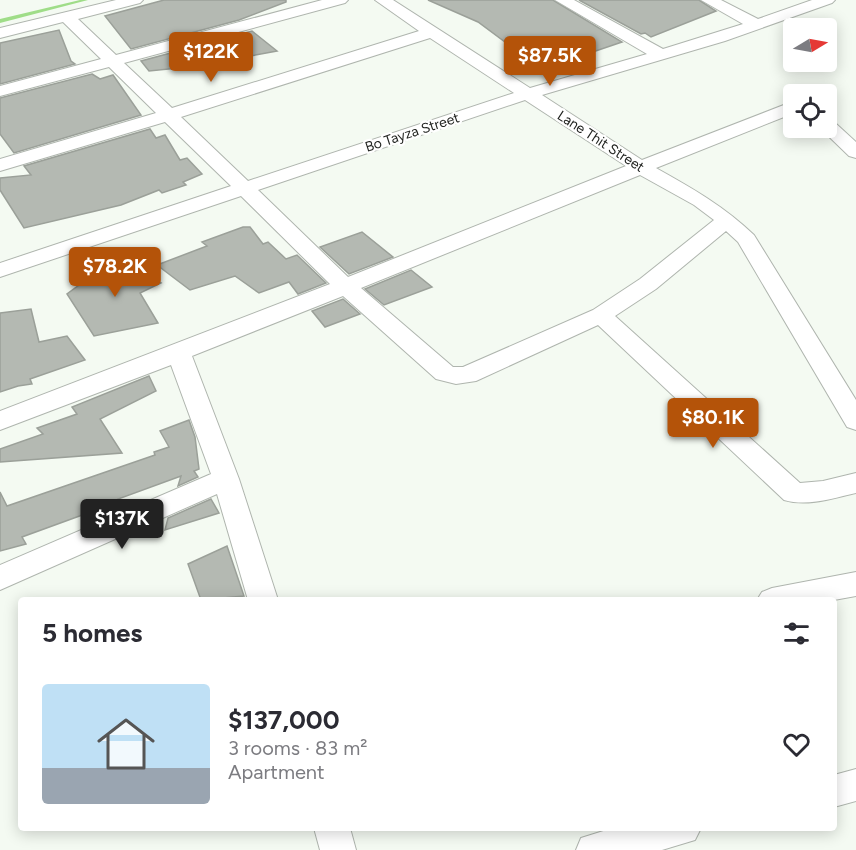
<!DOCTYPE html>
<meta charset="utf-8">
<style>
body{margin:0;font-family:Figtree,sans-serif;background:#f2f2f3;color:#2b2b33;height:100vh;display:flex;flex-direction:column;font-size:22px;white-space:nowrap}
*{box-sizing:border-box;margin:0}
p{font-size:20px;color:#7c7c81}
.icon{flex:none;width:33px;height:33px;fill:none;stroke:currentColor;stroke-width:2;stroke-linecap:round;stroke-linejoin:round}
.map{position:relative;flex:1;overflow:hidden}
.sheet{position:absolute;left:18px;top:597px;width:819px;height:234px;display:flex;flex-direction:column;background:#fff;border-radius:6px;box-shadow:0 3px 15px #0003}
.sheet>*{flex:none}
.needle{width:39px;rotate:80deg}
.fabs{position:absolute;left:783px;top:18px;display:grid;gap:12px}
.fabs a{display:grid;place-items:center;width:54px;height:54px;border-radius:6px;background:#fff;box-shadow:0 3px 15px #0003;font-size:30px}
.price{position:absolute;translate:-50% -51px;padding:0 14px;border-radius:6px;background:#b45309;color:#fff;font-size:20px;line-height:39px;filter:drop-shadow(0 2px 3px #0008)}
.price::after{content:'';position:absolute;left:50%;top:36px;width:18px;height:14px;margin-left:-9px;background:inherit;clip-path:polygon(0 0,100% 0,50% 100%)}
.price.current{background:#222;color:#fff}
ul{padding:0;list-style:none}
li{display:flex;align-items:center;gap:18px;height:150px;padding:0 24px}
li+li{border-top:2px solid #e1e1e2}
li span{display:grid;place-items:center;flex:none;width:168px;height:120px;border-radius:6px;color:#555}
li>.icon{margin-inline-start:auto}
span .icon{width:72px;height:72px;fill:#fffc;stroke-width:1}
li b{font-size:26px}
h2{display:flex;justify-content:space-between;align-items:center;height:72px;padding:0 24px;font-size:26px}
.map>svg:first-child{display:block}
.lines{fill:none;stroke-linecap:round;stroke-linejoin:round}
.stream{fill:#9fdd88;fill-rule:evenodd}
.building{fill:#b4b9b2;stroke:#9ba099;stroke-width:1.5}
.minor-casing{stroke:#afb5ae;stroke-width:2}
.minor{fill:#fff;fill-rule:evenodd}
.labels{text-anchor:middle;stroke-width:4.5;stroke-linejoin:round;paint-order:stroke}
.far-street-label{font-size:14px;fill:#212320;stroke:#fff}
</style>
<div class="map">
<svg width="856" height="850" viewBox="0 0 856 850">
<rect width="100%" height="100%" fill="#f4faf2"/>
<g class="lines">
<!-- stream -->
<polygon class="stream" points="80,0 88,0 0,23 0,19"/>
</g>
<!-- building -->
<g class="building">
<polygon points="164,0 286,0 286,2 239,20 131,49 105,16"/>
<polygon points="428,0 553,0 622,42 546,68 537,60 514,44 509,45 478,22"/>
<polygon points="579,0 699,0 716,11 651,37 645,33 641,34"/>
<polygon points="59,30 71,61 75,64 0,84 0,43"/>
<polygon points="252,31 277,51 208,64 209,65 149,71 141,61"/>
<polygon points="92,74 100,79 113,75 141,115 14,153 0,134 0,98"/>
<polygon points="150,129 156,138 165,135 180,160 187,158 202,174 183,182 186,185 162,193 159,190 121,205 24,228 0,190 0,178 31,175 24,166"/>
<polygon points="243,227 250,227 263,244 268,242 286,259 297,255 326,283 298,294 289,282 259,293 235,276 190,290 157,265 207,246 202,242"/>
<polygon points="362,232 393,257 349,274 320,247"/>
<polygon points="120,255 161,283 140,293 158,323 94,336 67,294"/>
<polygon points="411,270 432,287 384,305 365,289"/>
<polygon points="343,299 360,314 325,327 312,311"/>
<polygon points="31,309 39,342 67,336 85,360 30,379 32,384 18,386 0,392 0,313"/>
<polygon points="149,376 156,391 100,419 122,453 0,462 0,449 43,434 37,428 77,414 72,407"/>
<polygon points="189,420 195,437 199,469 194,471 198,477 178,486 181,476 118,499 121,503 97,513 96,510 22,537 26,544 0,551 0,492 7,506 155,455 154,452 169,447 160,431"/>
<polygon points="211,499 219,513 165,530 168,518"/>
<polygon points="227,546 244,596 201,600 188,564"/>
</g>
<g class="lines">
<defs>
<g id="minor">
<path d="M 116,0 L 143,0 L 140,3 L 78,19 L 116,55 L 322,0 L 348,0 L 345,3 L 124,63 L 172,108 L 419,31 L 375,0 L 393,0 L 530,88 L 647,54 L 555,0 L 574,0 L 663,49 L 743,24 L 701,0 L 721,0 L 758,19 L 812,0 L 835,0 L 832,3 L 725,41 L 542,95 L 642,160 L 794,101 L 794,113 L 656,168 C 692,188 725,207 754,235 L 856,400 L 856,430 L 847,427 L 738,242 L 726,231 L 656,289 L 615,316 L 800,483 L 823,481 L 856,473 L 856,493 C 833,498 808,507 784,500 L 598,325 L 476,381 L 456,384 L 436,379 L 343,296 L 192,356 L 239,479 L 278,600 L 248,600 L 217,494 L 0,590 L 0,565 L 211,474 L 171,365 L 0,430 L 0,411 L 330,284 L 241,196 L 0,277 L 0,263 L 231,186 L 165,122 L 0,171 L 0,159 L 156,113 L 109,67 L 0,96 L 0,86 L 101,59 L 63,22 L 0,38 L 0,28 ZM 430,38 L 514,93 L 248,181 L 181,117 ZM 525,100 L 626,166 L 348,277 L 258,190 ZM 640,175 L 694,205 L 714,220 L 640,279 L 593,310 L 463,367 L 453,367 L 361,288 Z"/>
<polygon points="826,119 832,120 856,142 856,158 849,156 820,128 826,128"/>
<polygon points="856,572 856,596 834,600 757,600 762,592 772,588"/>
<polygon points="856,769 856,801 834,807 834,775"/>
<polygon points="314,828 350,828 356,850 320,850"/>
<polygon points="613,828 701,828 695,840 662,850 576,850 581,838"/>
</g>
</defs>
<!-- minor casing -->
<use href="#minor" class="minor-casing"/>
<!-- minor -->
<use href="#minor" class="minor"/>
</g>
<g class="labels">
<!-- far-street labels -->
<g class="far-street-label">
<text transform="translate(412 132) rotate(-18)" y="5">Bo Tayza Street</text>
<text transform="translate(601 141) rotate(33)" y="5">Lane Thit Street</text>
</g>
</g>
</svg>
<div class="fabs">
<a><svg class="needle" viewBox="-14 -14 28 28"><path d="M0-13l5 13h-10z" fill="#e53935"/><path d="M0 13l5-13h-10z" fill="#7c7c81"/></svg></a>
<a><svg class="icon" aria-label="locate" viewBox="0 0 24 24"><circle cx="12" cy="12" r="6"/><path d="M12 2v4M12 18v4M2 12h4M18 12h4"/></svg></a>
</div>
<b class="price" style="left:211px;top:83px">$122K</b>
<b class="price" style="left:550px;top:87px">$87.5K</b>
<b class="price" style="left:115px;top:298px">$78.2K</b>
<b class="price" style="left:713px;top:449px">$80.1K</b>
<b class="price current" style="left:122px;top:550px">$137K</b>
<section class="sheet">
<h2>5 homes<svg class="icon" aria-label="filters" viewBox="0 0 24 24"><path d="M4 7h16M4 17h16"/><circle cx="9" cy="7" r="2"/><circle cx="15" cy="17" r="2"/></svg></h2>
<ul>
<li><span style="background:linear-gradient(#bfe0f5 70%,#9aa5b1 0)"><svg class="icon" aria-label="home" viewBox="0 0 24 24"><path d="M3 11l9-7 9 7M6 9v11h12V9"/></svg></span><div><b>$137,000</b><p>3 rooms · 83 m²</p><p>Apartment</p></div><svg class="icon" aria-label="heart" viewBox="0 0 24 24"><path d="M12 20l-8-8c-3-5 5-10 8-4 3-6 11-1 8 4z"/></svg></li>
</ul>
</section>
</div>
